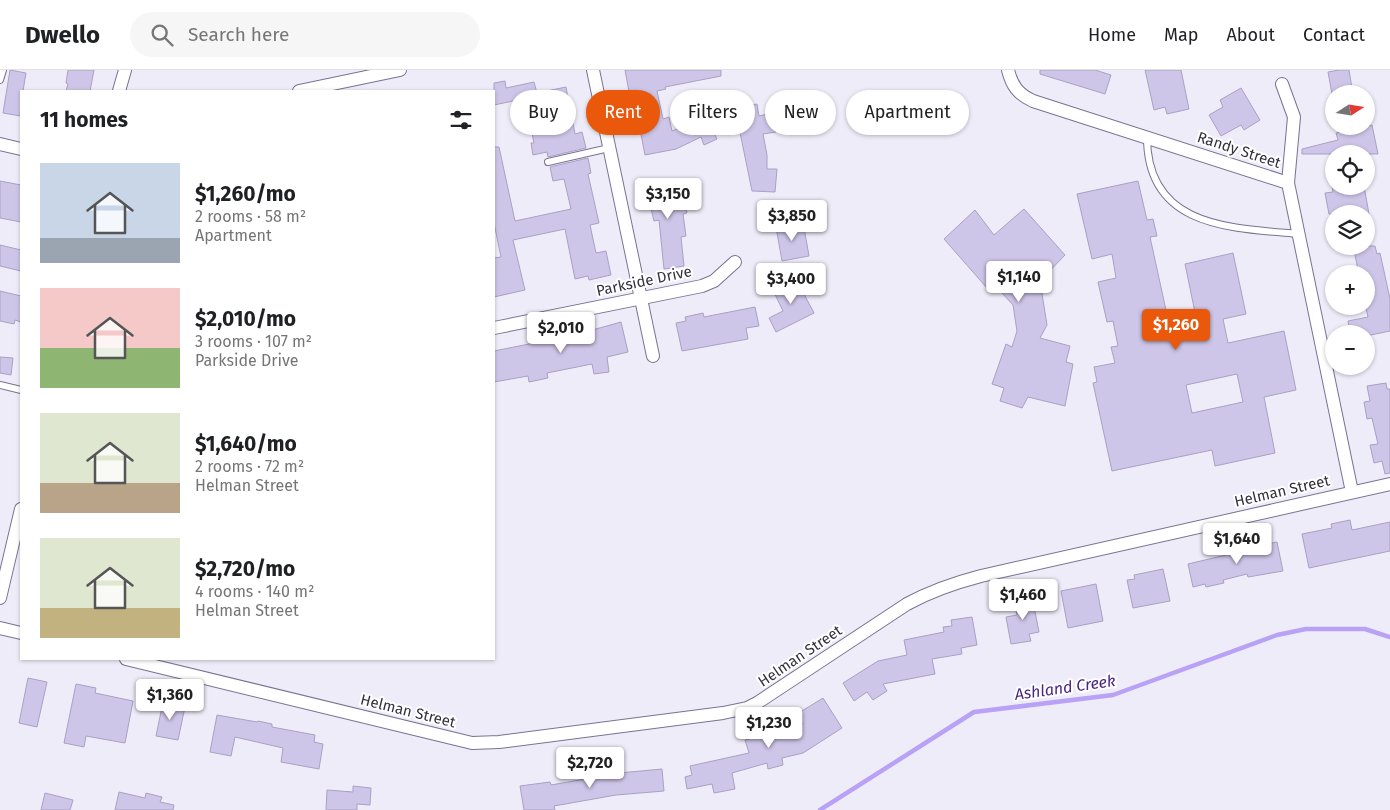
<!DOCTYPE html>
<meta charset="utf-8">
<style>
body{margin:0;font-family:"Fira Sans",sans-serif;background:#f6f6f6;color:#202124;height:100vh;display:flex;flex-direction:column;font-size:19px;white-space:nowrap}
*{box-sizing:border-box;margin:0}
p{font-size:16px;color:#757577}
.icon{flex:none;width:28px;height:28px;fill:none;stroke:currentColor;stroke-width:2;stroke-linecap:round;stroke-linejoin:round}
.map{position:relative;flex:1;overflow:hidden}
.details{position:absolute;left:20px;top:20px;width:475px;height:570px;display:flex;flex-direction:column;background:#fff;border-radius:0px;box-shadow:0 1px 4px #0004}
.details>*{flex:none}
.hud{position:absolute;left:510px;top:20px;width:475px;height:45px;display:flex;gap:10px}
.needle{width:32px;rotate:78deg}
.fabs{position:absolute;left:1325px;top:15px;display:grid;gap:10px}
.fabs a{display:grid;place-items:center;width:50px;height:50px;border-radius:50%;background:#fff;box-shadow:0 1px 4px #0004;font-size:25px}
.price{position:absolute;translate:-50% -42px;padding:0 11px;border-radius:5px;background:#fff;color:#222;font-size:16px;line-height:32px;filter:drop-shadow(0 1px 2px #0008)}
.price::after{content:'';position:absolute;left:50%;top:30px;width:15px;height:11px;margin-left:-8px;background:inherit;clip-path:polygon(0 0,100% 0,50% 100%)}
.price.on{background:#ea580c;color:#fff}
ul{padding:0;list-style:none}
li{display:flex;align-items:center;gap:15px;height:125px;padding:0 20px}
li span{display:grid;place-items:center;flex:none;width:140px;height:100px;border-radius:0px;color:#555}
li>.icon{margin-inline-start:auto}
span .icon{width:60px;height:60px;fill:#fffc;stroke-width:1}
li b{font-size:21px}
h2{display:flex;justify-content:space-between;align-items:center;height:60px;padding:0 20px;font-size:21px}
.chip{padding:0 18px;border-radius:22px;background:#fff;box-shadow:0 1px 4px #0004;font-size:18px;line-height:45px}
.chip.on{background:#ea580c;color:#fff}
header{display:flex;align-items:center;gap:30px;box-sizing:border-box;height:70px;padding:0 25px;background:#fff;border-bottom:1px solid #e0e0e0}
header strong{font-size:24px}
nav{display:flex;gap:28px;margin-inline-start:auto;font-size:18px}
.search{width:350px;height:45px;background:#f6f6f6;display:flex;align-items:center;gap:12px;box-sizing:border-box;padding:0 18px;border-radius:28px;color:#757577;font-size:19px}
.map>svg:first-child{display:block}
.lines{fill:none;stroke-linecap:round;stroke-linejoin:round}
.stream{stroke:#b9a2f6;stroke-width:4.5}
.building{fill:#cec6e9;stroke:#a9a1c2;fill-rule:evenodd}
.lane-casing{stroke:#797291;stroke-width:8}
.street-casing{stroke:#797291;stroke-width:14}
.lane{stroke:#fff;stroke-width:6}
.street{stroke:#fff;stroke-width:12}
.labels{text-anchor:middle;stroke-width:4;stroke-linejoin:round;paint-order:stroke}
.street-label{font-size:15px;fill:#33303d;stroke:#fff}
.water-label{font-size:16px;font-style:italic;fill:#492483;stroke:#fff}
</style>
<header>
<strong>Dwello</strong>
<div class="search"><svg class="icon" aria-label="search" viewBox="0 0 24 24"><circle cx="10" cy="10" r="6"/><path d="M15 15l6 6"/></svg>Search here</div>
<nav><a>Home</a><a>Map</a><a>About</a><a>Contact</a></nav>
</header>
<div class="map">
<svg width="1390" height="740" viewBox="0 0 1390 740">
<rect width="100%" height="100%" fill="#efecfa"/>
<g class="lines">
<!-- stream -->
<polyline class="stream" points="820,740 974,642 1113,625 1277,565 1306,559 1365,559 1390,567"/>
</g>
<!-- building -->
<g class="building">
<polygon points="10,0 26,3 23,21 21,21 21,46 3,43"/>
<polygon points="68,0 94,0 90,21 66,21 68,14 66,13"/>
<polygon points="625,0 721,0 721,6 665,17 666,19 657,21 663,49 669,47 672,61 706,46 717,69 704,75 701,67 676,79 645,85 639,54 644,52 638,25 630,27"/>
<polygon points="1040,0 1095,0 1111,5 1105,24 1040,4"/>
<polygon points="1145,0 1181,0 1189,39 1167,44 1165,37 1154,40"/>
<polygon points="1339,0 1349,0 1353,24 1332,24 1328,2"/>
<polygon points="505,11 506,18 534,12 537,23 566,17 575,64 582,62 586,78 548,87 547,82 533,85 531,73 534,73 528,43 521,45 518,30 494,35 494,13"/>
<polygon points="1241,18 1260,50 1244,60 1241,55 1221,66 1209,45 1223,37 1220,30"/>
<polygon points="757,34 759,46 773,43 776,62 763,64 767,85 767,99 777,99 775,122 752,121 735,38"/>
<polygon points="1372,55 1378,84 1302,84 1302,79 1338,70 1336,63"/>
<polygon points="494,77 499,77 515,151 571,139 564,109 553,111 550,97 588,88 591,103 588,104 599,153 590,155 596,183 606,181 611,205 589,210 588,206 575,209 565,159 513,170 525,220 494,227 494,188 501,187 494,153"/>
<polygon points="672,109 676,124 683,123 687,143 683,144 686,166 681,167 684,196 664,199 659,150 654,151 649,130 646,131 642,116"/>
<polygon points="0,111 21,115 21,152 0,148"/>
<path d="M 1138,111 L 1147,150 L 1153,149 L 1157,166 L 1150,167 L 1171,263 L 1198,257 L 1185,194 L 1233,183 L 1246,244 L 1223,249 L 1228,273 L 1284,261 L 1296,320 L 1264,327 L 1275,383 L 1215,396 L 1212,380 L 1112,401 L 1093,313 L 1097,312 L 1094,297 L 1115,293 L 1111,277 L 1118,276 L 1113,251 L 1107,252 L 1098,212 L 1116,208 L 1112,184 L 1092,189 L 1077,124 ZM 1237,304 L 1243,332 L 1192,343 L 1186,315 Z"/>
<polygon points="1332,116 1364,116 1369,144 1329,144 1325,123 1333,122"/>
<polygon points="1024,139 1065,185 1040,211 1047,255 1040,268 1070,276 1066,292 1073,294 1065,336 1028,327 1022,338 1000,331 1004,318 992,314 1006,274 1012,277 1017,261 1013,235 992,212 987,218 944,169 975,140 994,165"/>
<polygon points="803,152 809,186 782,191 776,157"/>
<polygon points="0,175 21,180 21,201 0,196"/>
<polygon points="1353,176 1375,176 1377,184 1380,183 1390,229 1390,261 1366,266 1366,264 1350,264 1348,251 1368,247 1366,238 1366,204 1359,204"/>
<polygon points="799,208 807,223 804,224 814,243 776,262 769,248 783,241 773,220"/>
<polygon points="0,221 21,226 21,252 15,250 14,254 0,251"/>
<polygon points="755,237 759,256 746,258 748,269 682,281 676,253 686,251 685,247 703,243 704,247"/>
<polygon points="621,252 628,282 607,287 609,302 594,304 592,294 547,303 548,308 529,312 528,306 494,312 494,281 544,271 544,268 596,259"/>
<polygon points="0,287 13,288 11,305 0,303"/>
<polygon points="1386,313 1387,319 1390,319 1390,403 1385,404 1382,391 1374,393 1370,375 1378,374 1372,348 1367,349 1364,332 1370,331 1367,316"/>
<polygon points="1350,450 1352,460 1390,452 1390,481 1309,498 1302,464 1332,458 1331,454"/>
<polygon points="1277,472 1283,501 1248,507 1247,504 1223,510 1224,513 1206,517 1205,514 1193,517 1188,494 1243,481 1242,479"/>
<polygon points="1163,499 1170,531 1133,538 1127,510 1135,509 1134,505"/>
<polygon points="1096,514 1103,551 1068,558 1061,521"/>
<polygon points="1032,526 1039,562 1029,564 1031,571 1011,574 1006,547 1017,545 1014,529"/>
<polygon points="972,547 977,575 961,578 962,584 932,589 935,604 883,614 887,621 873,630 867,622 854,631 843,613 878,591 907,585 904,570 944,562 943,557 952,556 951,550"/>
<polygon points="28,608 47,612 37,657 19,653"/>
<polygon points="76,614 96,618 95,623 133,631 125,673 86,666 84,677 64,673"/>
<polygon points="823,628 842,658 803,683 782,688 783,695 768,699 767,693 732,703 735,719 714,723 712,714 687,719 685,707 692,705 690,696 749,683 745,670 803,654 797,644"/>
<polygon points="163,632 185,637 178,670 156,666"/>
<polygon points="217,645 257,652 258,651 272,654 272,657 315,665 314,672 323,674 319,699 281,692 283,678 235,667 231,686 210,682"/>
<polygon points="662,699 664,721 616,725 554,736 555,740 524,740 520,716 550,712 551,715 619,703"/>
<polygon points="353,716 371,718 370,735 357,734 357,740 326,740 327,720 353,722"/>
<polygon points="119,722 145,728 146,723 162,727 160,732 174,735 173,740 115,740"/>
<polygon points="45,723 73,730 70,740 41,740"/>
</g>
<g class="lines">
<defs>
<g id="lane">
<polyline points="0,10 3,0"/>
<path d="M 1147,67 C 1147,158 1231,158 1299,164"/>
<polyline points="548,92 609,78"/>
<polyline points="0,315 21,320"/>
</g>
<g id="street">
<polyline points="593,0 653,286"/>
<path d="M 1008,0 C 1012,16 1018,24 1033,31 L 1288,113 L 1352,422"/>
<polyline points="1282,14 1294,47 1288,113"/>
<polyline points="119,21 125,0"/>
<polyline points="299,21 400,0"/>
<polyline points="0,74 21,79"/>
<polyline points="494,258 702,216 714,211 735,192"/>
<polyline points="0,528 21,439"/>
<polyline points="0,558 21,563"/>
<path d="M 126,589 L 472,673 L 499,672 L 723,643 L 747,638 L 757,633 L 907,534 C 931,521 954,513 981,506 L 1390,414"/>
</g>
</defs>
<!-- lane casing -->
<use href="#lane" class="lane-casing"/>
<!-- street casing -->
<use href="#street" class="street-casing"/>
<!-- lane -->
<use href="#lane" class="lane"/>
<!-- street -->
<use href="#street" class="street"/>
</g>
<g class="labels">
<!-- street labels -->
<g class="street-label">
<text transform="translate(1239 80) rotate(18)" y="5">Randy Street</text>
<text transform="translate(644 211) rotate(-12)" y="5">Parkside Drive</text>
<text transform="translate(1282 421) rotate(-13)" y="5">Helman Street</text>
<text transform="translate(800 586) rotate(-34)" y="5">Helman Street</text>
<text transform="translate(408 641) rotate(14)" y="5">Helman Street</text>
</g>
<!-- water labels -->
<g class="water-label">
<text transform="translate(1065 617) rotate(-8)" y="6">Ashland Creek</text>
</g>
</g>
</svg>
<div class="fabs">
<a><svg class="needle" viewBox="-14 -14 28 28"><path d="M0-13l5 13h-10z" fill="#e53935"/><path d="M0 13l5-13h-10z" fill="#757577"/></svg></a>
<a><svg class="icon" aria-label="locate" viewBox="0 0 24 24"><circle cx="12" cy="12" r="6"/><path d="M12 2v4M12 18v4M2 12h4M18 12h4"/></svg></a>
<a><svg class="icon" aria-label="layers" viewBox="0 0 24 24"><path d="M12 4l9 5-9 5-9-5zM3 14l9 5 9-5"/></svg></a>
<a>+</a>
<a>−</a>
</div>
<b class="price" style="left:668px;top:150px">$3,150</b>
<b class="price" style="left:792px;top:172px">$3,850</b>
<b class="price" style="left:1019px;top:233px">$1,140</b>
<b class="price" style="left:791px;top:235px">$3,400</b>
<b class="price on" style="left:1176px;top:281px">$1,260</b>
<b class="price" style="left:561px;top:284px">$2,010</b>
<b class="price" style="left:1237px;top:495px">$1,640</b>
<b class="price" style="left:1023px;top:551px">$1,460</b>
<b class="price" style="left:170px;top:651px">$1,360</b>
<b class="price" style="left:769px;top:679px">$1,230</b>
<b class="price" style="left:590px;top:719px">$2,720</b>
<div class="hud">
<a class="chip">Buy</a>
<a class="chip on">Rent</a>
<a class="chip">Filters</a>
<a class="chip">New</a>
<a class="chip">Apartment</a>
</div>
<section class="details">
<h2>11 homes<svg class="icon" aria-label="filters" viewBox="0 0 24 24"><path d="M4 7h16M4 17h16"/><circle cx="9" cy="7" r="2"/><circle cx="15" cy="17" r="2"/></svg></h2>
<ul>
<li><span style="background:linear-gradient(#c9d6e8 75%,#9aa5b1 0)"><svg class="icon" aria-label="home" viewBox="0 0 24 24"><path d="M3 11l9-7 9 7M6 9v11h12V9"/></svg></span><div><b>$1,260/mo</b><p>2 rooms · 58 m²</p><p>Apartment</p></div></li>
<li><span style="background:linear-gradient(#f6c9c9 60%,#8fb573 0)"><svg class="icon" aria-label="home" viewBox="0 0 24 24"><path d="M3 11l9-7 9 7M6 9v11h12V9"/></svg></span><div><b>$2,010/mo</b><p>3 rooms · 107 m²</p><p>Parkside Drive</p></div></li>
<li><span style="background:linear-gradient(#dfe7d0 70%,#b9a48a 0)"><svg class="icon" aria-label="home" viewBox="0 0 24 24"><path d="M3 11l9-7 9 7M6 9v11h12V9"/></svg></span><div><b>$1,640/mo</b><p>2 rooms · 72 m²</p><p>Helman Street</p></div></li>
<li><span style="background:linear-gradient(#dfe7d0 70%,#c2b280 0)"><svg class="icon" aria-label="home" viewBox="0 0 24 24"><path d="M3 11l9-7 9 7M6 9v11h12V9"/></svg></span><div><b>$2,720/mo</b><p>4 rooms · 140 m²</p><p>Helman Street</p></div></li>
</ul>
</section>
</div>
